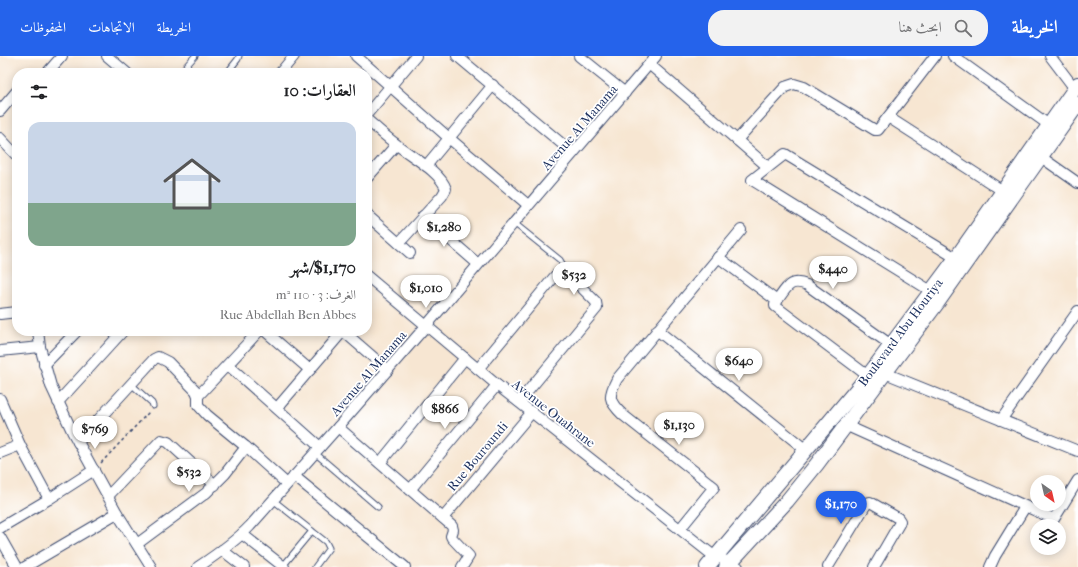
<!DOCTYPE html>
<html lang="ar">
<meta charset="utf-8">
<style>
body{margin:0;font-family:"IM FELL French Canon",Amiri,serif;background:#f2f2f2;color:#202124;direction:rtl;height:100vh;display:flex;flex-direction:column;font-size:15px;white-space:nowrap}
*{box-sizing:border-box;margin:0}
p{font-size:13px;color:#757577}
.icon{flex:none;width:22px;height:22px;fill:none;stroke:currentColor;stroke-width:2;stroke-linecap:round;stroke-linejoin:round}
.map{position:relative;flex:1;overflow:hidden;direction:ltr}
.details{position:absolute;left:12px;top:12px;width:360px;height:268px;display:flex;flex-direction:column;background:#fff;border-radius:16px;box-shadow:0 2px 10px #0003;direction:rtl}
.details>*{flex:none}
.needle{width:26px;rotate:146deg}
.buttons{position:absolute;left:1030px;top:419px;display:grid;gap:8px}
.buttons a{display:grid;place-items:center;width:36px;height:36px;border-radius:50%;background:#fff;box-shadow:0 2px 10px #0003;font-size:20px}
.price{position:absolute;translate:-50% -34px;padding:0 9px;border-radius:14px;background:#fff;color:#222;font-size:13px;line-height:26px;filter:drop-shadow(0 1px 2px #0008)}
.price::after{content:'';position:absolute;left:50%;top:24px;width:12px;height:9px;margin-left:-6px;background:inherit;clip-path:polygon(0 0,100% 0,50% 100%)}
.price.current{background:#2563eb;color:#fff}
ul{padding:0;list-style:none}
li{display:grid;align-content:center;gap:8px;height:212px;padding:0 16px}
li+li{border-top:1px solid #e0e0e0}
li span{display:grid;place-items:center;height:124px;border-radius:12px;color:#555}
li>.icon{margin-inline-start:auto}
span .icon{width:72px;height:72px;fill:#fffc;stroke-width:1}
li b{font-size:17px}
h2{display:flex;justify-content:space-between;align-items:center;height:48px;padding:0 16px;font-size:17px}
header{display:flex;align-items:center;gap:24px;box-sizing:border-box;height:56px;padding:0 20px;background:#2563eb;color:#fff}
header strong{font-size:19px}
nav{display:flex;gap:22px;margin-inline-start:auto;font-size:14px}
.search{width:280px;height:36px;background:#f2f2f2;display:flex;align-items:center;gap:10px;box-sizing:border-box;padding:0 14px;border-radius:16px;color:#757577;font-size:15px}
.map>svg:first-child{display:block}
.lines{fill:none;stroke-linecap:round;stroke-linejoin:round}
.lane-casing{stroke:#3c4a6f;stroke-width:7}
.street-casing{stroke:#3c4a6f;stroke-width:12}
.secondary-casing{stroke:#3c4a6f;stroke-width:16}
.path{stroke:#3c4a6f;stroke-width:1.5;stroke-dasharray:3 3;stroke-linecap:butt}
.lane{stroke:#fff;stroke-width:5}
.street{stroke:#fff;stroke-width:10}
.secondary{stroke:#fff;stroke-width:14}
.labels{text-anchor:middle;stroke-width:3.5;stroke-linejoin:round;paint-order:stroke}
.street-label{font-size:13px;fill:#1b2f5e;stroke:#fff}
</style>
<header>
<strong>الخريطة</strong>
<div class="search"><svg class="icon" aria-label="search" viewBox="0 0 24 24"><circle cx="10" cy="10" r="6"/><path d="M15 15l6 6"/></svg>ابحث هنا</div>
<nav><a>الخريطة</a><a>الاتجاهات</a><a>المحفوظات</a></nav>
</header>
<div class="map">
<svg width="1078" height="511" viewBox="0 0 1078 511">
<rect width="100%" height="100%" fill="#fff"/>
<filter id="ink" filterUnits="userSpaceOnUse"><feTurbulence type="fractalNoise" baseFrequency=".025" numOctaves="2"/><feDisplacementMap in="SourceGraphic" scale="8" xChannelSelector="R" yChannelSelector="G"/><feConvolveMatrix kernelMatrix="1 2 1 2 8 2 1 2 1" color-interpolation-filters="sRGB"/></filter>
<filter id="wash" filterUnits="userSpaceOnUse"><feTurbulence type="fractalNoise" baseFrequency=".012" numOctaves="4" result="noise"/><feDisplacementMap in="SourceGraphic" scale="16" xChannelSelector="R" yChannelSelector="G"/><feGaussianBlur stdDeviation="0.9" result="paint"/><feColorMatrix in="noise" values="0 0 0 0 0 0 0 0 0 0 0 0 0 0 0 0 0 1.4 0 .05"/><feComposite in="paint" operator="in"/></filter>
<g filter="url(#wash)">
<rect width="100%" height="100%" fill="#f7e6d2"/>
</g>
<g filter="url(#ink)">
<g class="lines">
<defs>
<g id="lane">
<polyline points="180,17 195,0"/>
<polyline points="227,17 238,3 239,0"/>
<polyline points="514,167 560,204 568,218"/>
<polyline points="131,328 152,347 153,350"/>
<polyline points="315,397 378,451"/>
<polyline points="273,444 326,486 329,492 315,511"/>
<polyline points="283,510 312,475"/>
</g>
<g id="street">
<polyline points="107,0 127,17"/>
<polyline points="356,0 449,82 528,149"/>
<polyline points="457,0 573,97"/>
<polyline points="579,0 625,37"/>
<polyline points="953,0 1049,69"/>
<polyline points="1050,0 1075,33"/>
<polyline points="649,8 768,111"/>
<polyline points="47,17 62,0"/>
<polyline points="280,17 294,0"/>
<polyline points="0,55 17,35"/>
<polyline points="367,58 416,0"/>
<polyline points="888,61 1003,135"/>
<path d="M 367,64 C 377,72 386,81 396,88 C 410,100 440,115 446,133 L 442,140 L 399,187"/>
<polyline points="0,82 17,100"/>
<polyline points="737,84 785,31 794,28 804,31 875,74 878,74 935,0"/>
<polyline points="1041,101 1078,127"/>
<polyline points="426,110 493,29"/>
<polyline points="367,122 396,89"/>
<polyline points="367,159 410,197"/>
<polyline points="423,160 478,208"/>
<polyline points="718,201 777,245 775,249 775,250 868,320"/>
<polyline points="367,220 497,329 710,497 738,511"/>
<polyline points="931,235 752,124 785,98 956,202"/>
<path d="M 777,245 C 787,231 790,222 807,229 L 891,289"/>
<polyline points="0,258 17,256"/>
<polyline points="657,274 806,394"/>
<polyline points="38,275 40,291 51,330 72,375 117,457 151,511"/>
<polyline points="265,275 310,314"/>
<polyline points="343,275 388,314"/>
<polyline points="0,295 40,291"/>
<polyline points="44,309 77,275"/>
<polyline points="228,309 320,391"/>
<polyline points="478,313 555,220 562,217 569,219 596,246 597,252 519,346"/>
<polyline points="885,317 1078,395"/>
<polyline points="198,340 259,275"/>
<polyline points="0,343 20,389 49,443"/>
<polyline points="58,346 123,275"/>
<polyline points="277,352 343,275"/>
<polyline points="1001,364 1078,255"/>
<polyline points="845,369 1054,463 1078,424"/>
<polyline points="338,371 452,470 453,474 451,480 452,482 469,500 462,511"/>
<polyline points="78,386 154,303 158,301 168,306 196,335 198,340 198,349 207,359 246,391 287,428"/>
<polyline points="0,397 20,389"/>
<polyline points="380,407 465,302"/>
<polyline points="294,420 405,511"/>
<polyline points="410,434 497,329"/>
<polyline points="108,440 161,384 168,386 215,429"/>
<polyline points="443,462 532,356"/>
<polyline points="0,472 49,443 94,414"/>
<path d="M 680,473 L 714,431 L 623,359 C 608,345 608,340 617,323 L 741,174"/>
<polyline points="242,478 284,511"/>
<polyline points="0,481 17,511"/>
<polyline points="137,488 206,437 225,418 246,391"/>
<polyline points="222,494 244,511"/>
<polyline points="25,511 117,457"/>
<path d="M 198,511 C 216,499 235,486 250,470 L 338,371 L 426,270 L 656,0"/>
<polyline points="828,511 867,447 870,446 898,462 900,465 899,468 874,511"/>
<polyline points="990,511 995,500 1025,451"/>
</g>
<g id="secondary">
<polyline points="707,511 868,320 956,202 1078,28"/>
<polyline points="726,511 787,445 817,408 938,246 1078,48"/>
</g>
</defs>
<!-- lane casing -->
<use href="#lane" class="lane-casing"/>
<!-- street casing -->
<use href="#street" class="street-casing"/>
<!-- secondary casing -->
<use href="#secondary" class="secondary-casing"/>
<!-- path -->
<polyline class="path" points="101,407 149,356"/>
<!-- lane -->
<use href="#lane" class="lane"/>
<!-- street -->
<use href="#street" class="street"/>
<!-- secondary -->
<use href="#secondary" class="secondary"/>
</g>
</g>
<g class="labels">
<!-- street labels -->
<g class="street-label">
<text transform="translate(579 71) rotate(-49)" y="5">Avenue Al Manama</text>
<text transform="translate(900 276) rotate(-53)" y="5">Boulevard Abu Houriya</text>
<text transform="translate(368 317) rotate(-49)" y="5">Avenue Al Manama</text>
<text transform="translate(554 357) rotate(38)" y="5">Avenue Ouahrane</text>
<text transform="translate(477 400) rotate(-50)" y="5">Rue Bouroundi</text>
</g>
</g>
</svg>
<div class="buttons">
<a><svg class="needle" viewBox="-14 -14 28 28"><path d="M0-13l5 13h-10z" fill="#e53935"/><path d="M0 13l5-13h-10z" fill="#757577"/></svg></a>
<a><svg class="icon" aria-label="layers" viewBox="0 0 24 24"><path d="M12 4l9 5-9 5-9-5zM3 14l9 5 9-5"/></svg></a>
</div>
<b class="price" style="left:444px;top:192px">$1,280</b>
<b class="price" style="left:833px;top:234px">$440</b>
<b class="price" style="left:574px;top:240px">$532</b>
<b class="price" style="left:426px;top:253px">$1,010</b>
<b class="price" style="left:739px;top:326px">$640</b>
<b class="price" style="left:445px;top:374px">$866</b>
<b class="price" style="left:679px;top:390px">$1,130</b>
<b class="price" style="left:95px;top:394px">$769</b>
<b class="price" style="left:189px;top:437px">$532</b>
<b class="price current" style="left:841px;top:469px">$1,170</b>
<section class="details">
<h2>العقارات: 10<svg class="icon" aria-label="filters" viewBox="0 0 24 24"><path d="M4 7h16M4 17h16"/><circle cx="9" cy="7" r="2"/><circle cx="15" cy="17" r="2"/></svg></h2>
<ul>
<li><span style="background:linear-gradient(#c9d6e8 65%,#7fa58c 0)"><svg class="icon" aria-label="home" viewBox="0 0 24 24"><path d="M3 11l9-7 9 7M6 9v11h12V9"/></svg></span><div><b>$1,170/شهر</b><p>الغرف: 3 · 110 m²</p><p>Rue Abdellah Ben Abbes</p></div></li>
</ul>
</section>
</div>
